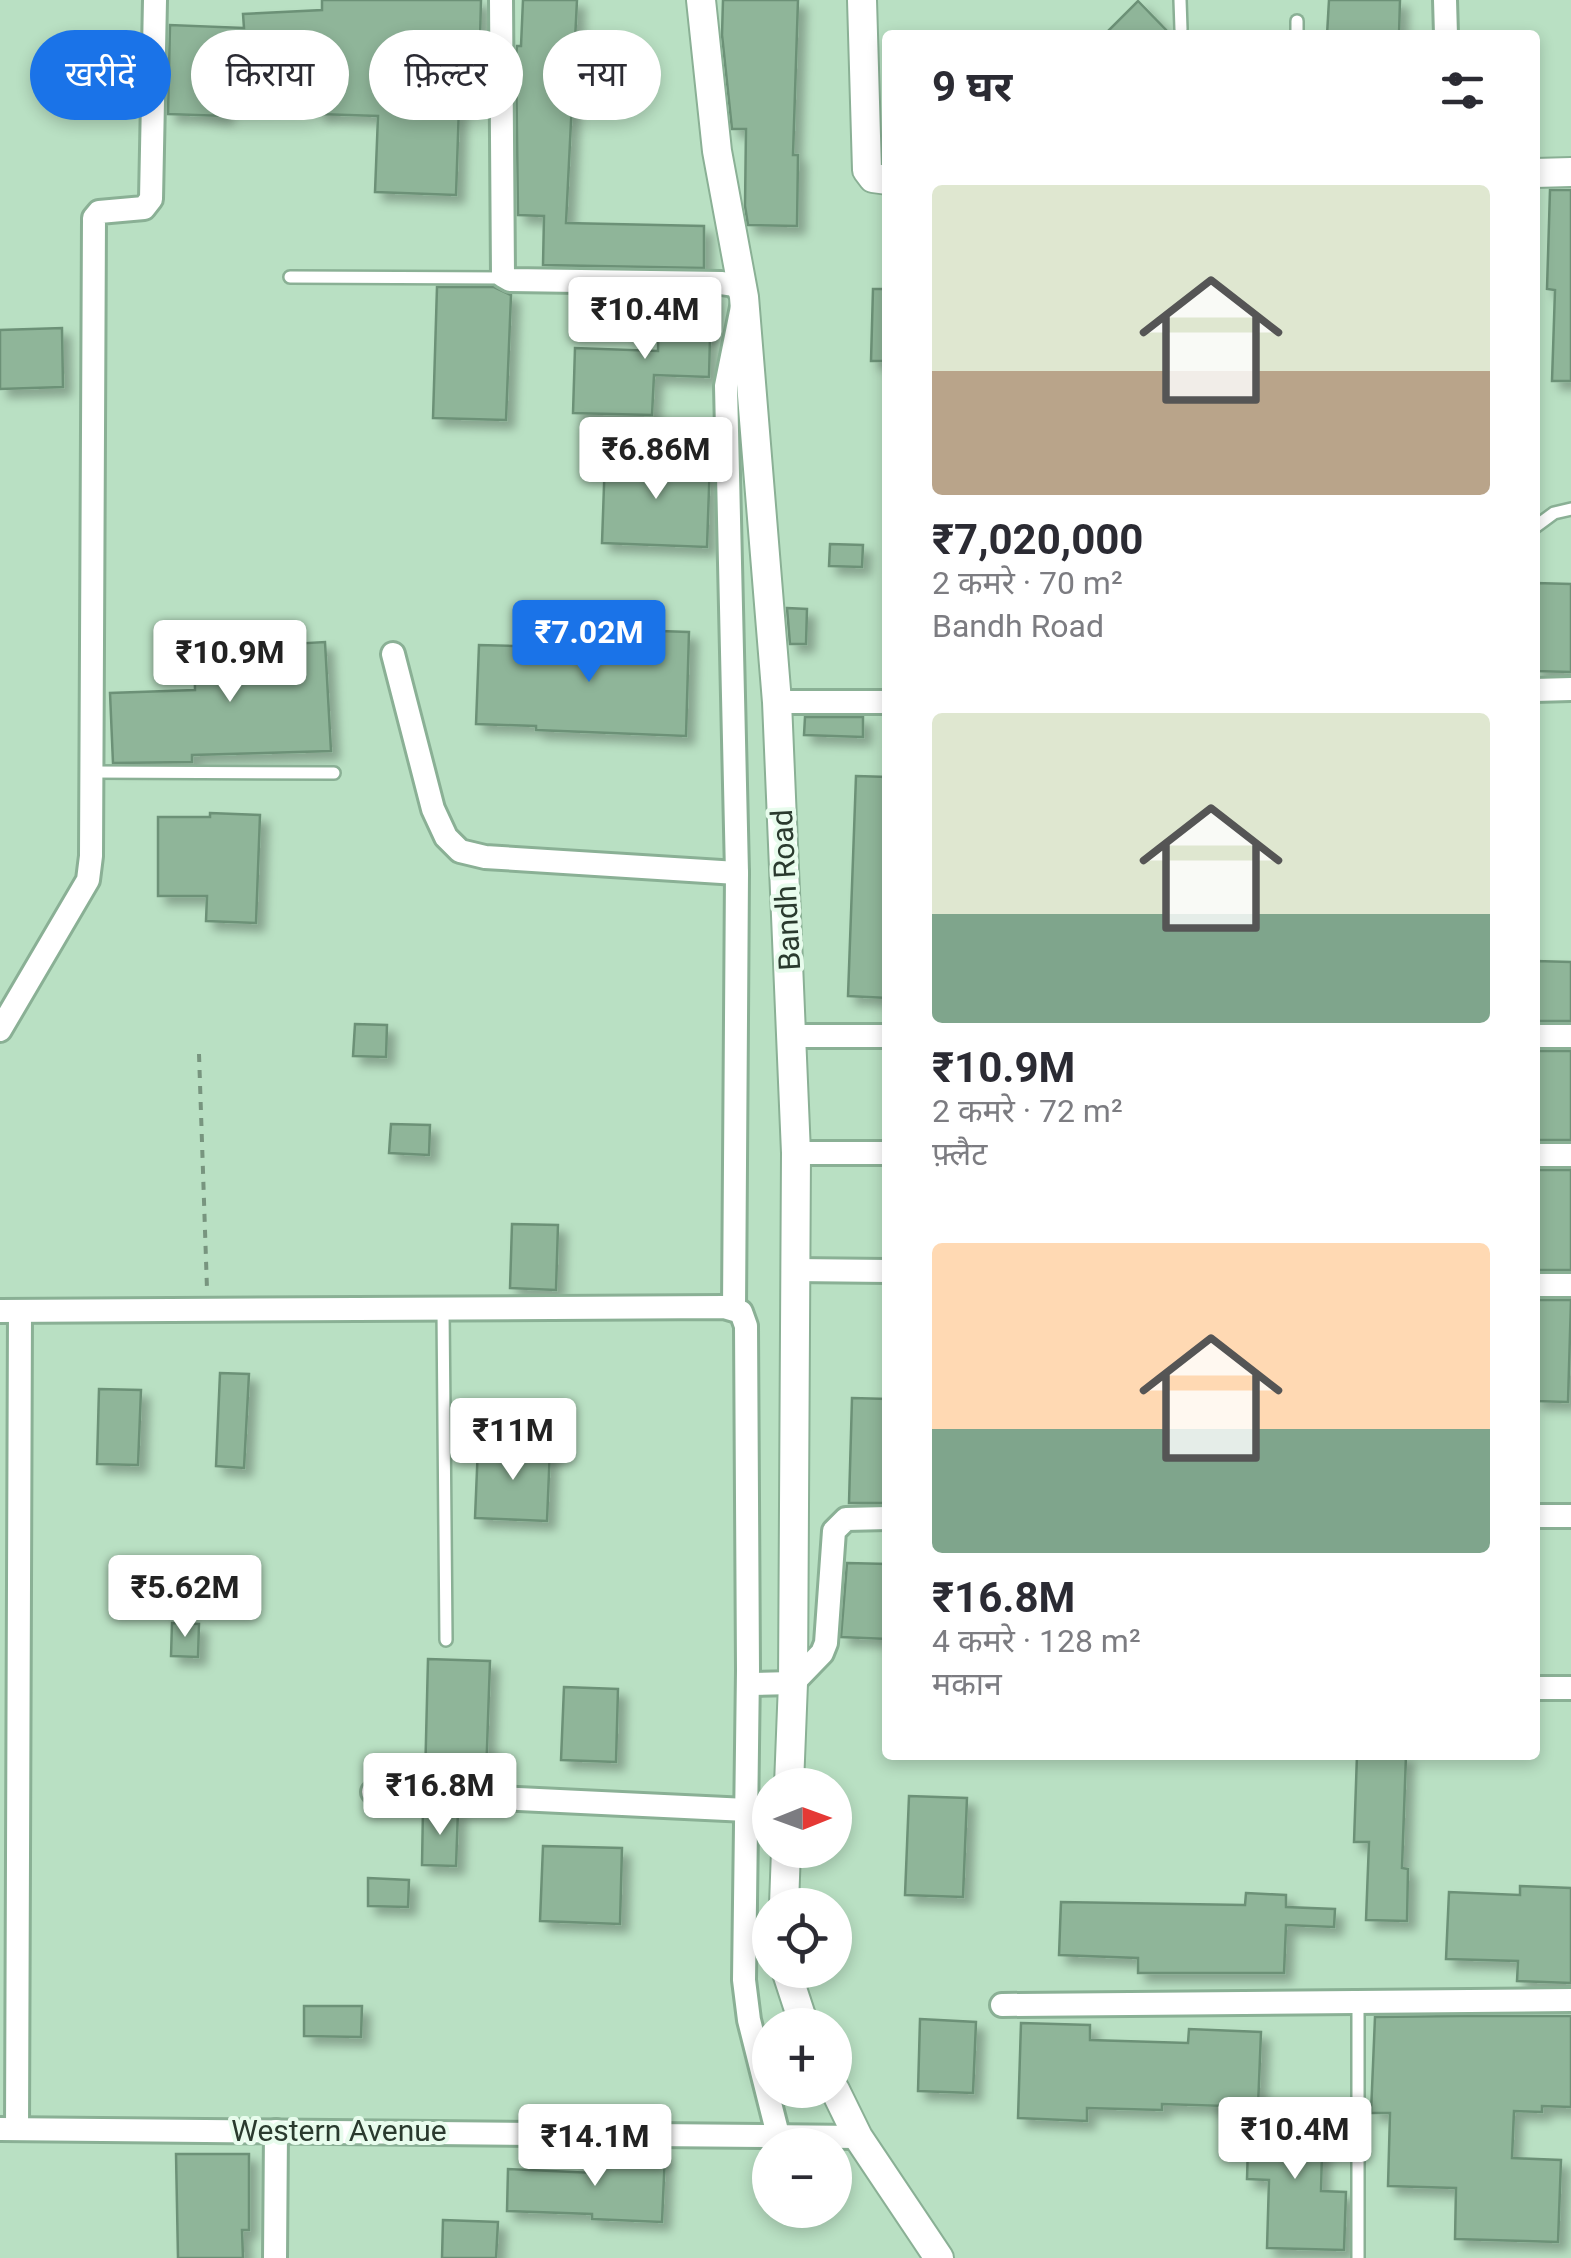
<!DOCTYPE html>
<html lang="hi">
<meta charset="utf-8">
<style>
body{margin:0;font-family:Roboto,"Noto Sans Devanagari",sans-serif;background:#f7f7f7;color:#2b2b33;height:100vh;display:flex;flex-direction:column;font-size:38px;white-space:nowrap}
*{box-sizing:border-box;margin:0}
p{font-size:32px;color:#7c7c81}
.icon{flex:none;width:55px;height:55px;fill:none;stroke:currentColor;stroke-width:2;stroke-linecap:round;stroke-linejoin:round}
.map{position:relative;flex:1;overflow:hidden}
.panel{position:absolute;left:882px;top:30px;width:658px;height:1730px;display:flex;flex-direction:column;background:#fff;border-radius:10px;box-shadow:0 5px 15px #0003}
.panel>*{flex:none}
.top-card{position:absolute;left:30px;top:30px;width:702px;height:90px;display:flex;gap:20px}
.needle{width:65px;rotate:89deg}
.buttons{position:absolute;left:752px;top:1768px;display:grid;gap:20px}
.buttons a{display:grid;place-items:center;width:100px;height:100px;border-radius:50%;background:#fff;box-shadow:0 5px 15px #0003;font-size:50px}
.price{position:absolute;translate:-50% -85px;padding:0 22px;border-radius:10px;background:#fff;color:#222;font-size:32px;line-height:65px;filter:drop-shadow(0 2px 5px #0008)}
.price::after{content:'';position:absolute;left:50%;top:60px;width:30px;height:22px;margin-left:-15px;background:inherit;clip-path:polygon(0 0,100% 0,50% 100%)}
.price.selected{background:#1a73e8;color:#fff}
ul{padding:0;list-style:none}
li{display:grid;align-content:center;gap:20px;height:530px;padding:0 50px}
li span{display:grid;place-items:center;height:310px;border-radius:10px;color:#555}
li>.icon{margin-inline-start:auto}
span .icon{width:180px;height:180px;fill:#fffc;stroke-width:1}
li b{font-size:42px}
h2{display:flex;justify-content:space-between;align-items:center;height:120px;padding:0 50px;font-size:42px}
.chip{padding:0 35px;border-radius:45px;background:#fff;box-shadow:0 5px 15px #0003;font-size:35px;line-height:90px}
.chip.selected{background:#1a73e8;color:#fff}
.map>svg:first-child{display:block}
.building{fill:#8fb599;stroke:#6c9177;stroke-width:2.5;filter:url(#shadow)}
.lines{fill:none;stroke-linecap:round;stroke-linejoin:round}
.service-casing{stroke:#8ab095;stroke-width:16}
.minor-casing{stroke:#8ab095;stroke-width:28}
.tertiary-casing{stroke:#8ab095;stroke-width:32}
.path{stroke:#78957f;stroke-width:4;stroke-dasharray:8 8;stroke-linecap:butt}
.service{stroke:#fff;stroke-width:11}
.minor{stroke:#fff;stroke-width:22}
.tertiary{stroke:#fff;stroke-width:28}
.labels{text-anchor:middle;stroke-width:8;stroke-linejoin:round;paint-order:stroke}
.street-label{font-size:30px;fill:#2a3a2e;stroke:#e8fced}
</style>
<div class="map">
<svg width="1571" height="2258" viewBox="0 0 1571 2258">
<defs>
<filter id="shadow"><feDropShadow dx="8" dy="8" stdDeviation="5" flood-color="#0004"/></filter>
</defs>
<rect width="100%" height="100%" fill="#b9e0c3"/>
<!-- building -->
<g class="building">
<polygon points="322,0 481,0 480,38 476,37 473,107 459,106 456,195 375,192 378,116 318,114 318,102 225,106 225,116 168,114 170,25 244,28 243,14 322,10"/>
<polygon points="523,0 577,0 566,223 704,226 704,268 543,265 544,216 518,215 516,56 517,46 521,46"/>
<polygon points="723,0 798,0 793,155 798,155 797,226 748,225 745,206 746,129 732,129 722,35"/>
<polygon points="1329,0 1400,0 1399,35 1327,35"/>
<polygon points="1138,1 1171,35 1104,35"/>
<polygon points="1550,190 1571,190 1571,381 1552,381 1555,290 1547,289"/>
<polygon points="437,287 494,287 511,295 506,420 433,418"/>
<polygon points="873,289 888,289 888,361 871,361"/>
<polygon points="659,297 711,298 709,377 654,375 652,415 573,413 575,348 658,351"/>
<polygon points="62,328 63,387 0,389 0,330"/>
<polygon points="605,457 710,460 707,547 602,543"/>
<polygon points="830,544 863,545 862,567 829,566"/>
<polygon points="1535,583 1571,584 1571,672 1535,671"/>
<polygon points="787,608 807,609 806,644 790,644"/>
<polygon points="597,629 689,632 686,736 536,730 536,726 476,724 479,645 596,648"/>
<polygon points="237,632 238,647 325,642 331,751 192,755 192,762 113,763 110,693 195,690 194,633"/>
<polygon points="805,717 863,717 863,737 804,735"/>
<polygon points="856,776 888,777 888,998 848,996"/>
<polygon points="210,813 260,815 256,923 206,921 207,896 158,896 158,817 210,817"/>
<polygon points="1535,961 1571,962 1571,1021 1535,1021"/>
<polygon points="355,1024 387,1025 386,1057 353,1056"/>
<rect x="1535" y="1051" width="36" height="89"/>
<polygon points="391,1124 430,1125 429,1155 389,1153"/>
<rect x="1535" y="1170" width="36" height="100"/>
<polygon points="512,1224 558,1225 556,1290 510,1288"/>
<polygon points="1535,1300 1571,1300 1568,1402 1535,1401"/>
<polygon points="220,1373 249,1374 244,1468 216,1466"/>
<polygon points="99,1389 141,1390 138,1465 97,1464"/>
<polygon points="852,1398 888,1399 888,1503 849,1503"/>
<polygon points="478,1446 550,1448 547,1521 475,1518"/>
<polygon points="847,1563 888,1564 888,1639 841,1637"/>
<polygon points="172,1623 199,1624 198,1657 171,1656"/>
<polygon points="428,1659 490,1661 486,1777 460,1776 459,1781 425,1779"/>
<polygon points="564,1687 618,1689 616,1762 561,1760"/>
<polygon points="1357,1755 1406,1755 1402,1868 1408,1869 1407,1921 1366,1920 1369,1842 1354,1842"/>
<polygon points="909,1796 967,1798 963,1897 905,1895"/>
<polygon points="423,1809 458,1811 456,1866 422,1865"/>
<polygon points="543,1846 622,1848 620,1924 540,1921"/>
<polygon points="368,1878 409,1880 408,1907 368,1906"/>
<polygon points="1520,1886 1571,1888 1571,1983 1517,1981 1518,1961 1446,1959 1449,1892 1520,1895"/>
<polygon points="1246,1893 1286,1895 1286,1907 1335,1909 1334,1927 1286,1925 1284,1973 1138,1973 1138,1958 1059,1955 1061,1902 1245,1905"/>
<polygon points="304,2006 362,2006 361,2037 304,2036"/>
<polygon points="1460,2016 1571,2016 1571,2107 1542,2106 1542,2112 1514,2111 1512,2158 1561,2160 1558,2242 1455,2239 1456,2188 1388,2186 1390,2113 1371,2113 1375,2017"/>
<polygon points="920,2019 976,2022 973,2093 918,2091"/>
<polygon points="1021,2023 1090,2025 1090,2040 1188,2043 1189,2029 1261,2032 1258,2107 1162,2104 1162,2110 1087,2108 1087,2121 1018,2118"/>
<polygon points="1249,2112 1323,2115 1321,2191 1346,2192 1344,2250 1267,2248 1269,2180 1247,2179"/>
<polygon points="594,2151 665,2154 662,2222 592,2219 592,2214 507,2211 508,2169 594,2173"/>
<polygon points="176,2154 249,2154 249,2230 242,2230 243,2258 178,2258"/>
<polygon points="443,2220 498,2222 496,2258 442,2258"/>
</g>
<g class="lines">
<defs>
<g id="service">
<polyline points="1180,0 1181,29"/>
<polyline points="1297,21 1297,35"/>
<polyline points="290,277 506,278"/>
<polyline points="1535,527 1554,513 1571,509"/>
<polyline points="92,772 334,773"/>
<polyline points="443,1309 446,1640"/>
<polyline points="1358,2003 1358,2258"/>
</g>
<g id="minor">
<polyline points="501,0 503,276 510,280 721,283 735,285 744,297 726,386 737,873 734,1309"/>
<polyline points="1445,0 1446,35"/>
<polyline points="393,654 433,809 446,837 460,851 485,857 737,873"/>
<polyline points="1535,690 1571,689"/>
<polyline points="777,702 888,702"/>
<polyline points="0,1030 88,880 91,856 94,218 99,212 144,208 151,199 155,0"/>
<polyline points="792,1036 888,1036"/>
<polyline points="1535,1036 1571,1036"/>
<polyline points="796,1153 888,1153"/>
<polyline points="1535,1155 1571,1155"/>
<polyline points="794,1270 888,1271"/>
<polyline points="1535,1285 1571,1285"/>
<polyline points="0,1311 724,1307 741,1312 746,1326 748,1670 744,1980 749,2020 778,2135"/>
<polyline points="1535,1516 1571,1516"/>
<polyline points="748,1684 793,1683 822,1653 826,1643 834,1531 846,1519 888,1518"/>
<polyline points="1535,1688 1571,1688"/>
<polyline points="373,1792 747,1810"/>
<polyline points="1002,2005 1571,2000"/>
<polyline points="0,2129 858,2137"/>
<polyline points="17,2129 20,1311"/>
<polyline points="275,2258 276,2131"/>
</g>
<g id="tertiary">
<polyline points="701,0 717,151 744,297 777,702 796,1153 793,1683 789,1785"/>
<polyline points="862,0 867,170 873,178 888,180"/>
<polyline points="1535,173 1571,172"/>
<polyline points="784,1905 786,1850"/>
<polyline points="786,1970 804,2025"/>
<polyline points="835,2090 858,2137 939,2258"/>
</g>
</defs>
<!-- service casing -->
<use href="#service" class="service-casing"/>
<!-- minor casing -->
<use href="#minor" class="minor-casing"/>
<!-- tertiary casing -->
<use href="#tertiary" class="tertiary-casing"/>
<!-- path -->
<polyline class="path" points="199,1054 207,1289"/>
<!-- service -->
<use href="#service" class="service"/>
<!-- minor -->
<use href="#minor" class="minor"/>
<!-- tertiary -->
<use href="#tertiary" class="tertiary"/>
</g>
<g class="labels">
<!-- street labels -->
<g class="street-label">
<text transform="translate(786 890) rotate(-93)" y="10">Bandh Road</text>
<text x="339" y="2141">Western Avenue</text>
</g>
</g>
</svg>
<div class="buttons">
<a><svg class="needle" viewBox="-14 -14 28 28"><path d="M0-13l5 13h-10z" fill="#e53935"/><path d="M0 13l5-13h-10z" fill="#7c7c81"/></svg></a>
<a><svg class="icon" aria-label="locate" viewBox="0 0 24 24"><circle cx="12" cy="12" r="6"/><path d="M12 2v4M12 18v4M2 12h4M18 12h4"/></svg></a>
<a>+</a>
<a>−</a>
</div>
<b class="price" style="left:645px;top:362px">₹10.4M</b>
<b class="price" style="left:656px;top:502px">₹6.86M</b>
<b class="price selected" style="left:589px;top:685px">₹7.02M</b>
<b class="price" style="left:230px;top:705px">₹10.9M</b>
<b class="price" style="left:513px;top:1483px">₹11M</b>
<b class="price" style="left:185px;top:1640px">₹5.62M</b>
<b class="price" style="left:440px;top:1838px">₹16.8M</b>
<b class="price" style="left:1295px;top:2182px">₹10.4M</b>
<b class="price" style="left:595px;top:2189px">₹14.1M</b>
<div class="top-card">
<a class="chip selected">खरीदें</a>
<a class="chip">किराया</a>
<a class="chip">फ़िल्टर</a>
<a class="chip">नया</a>
</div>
<section class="panel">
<h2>9 घर<svg class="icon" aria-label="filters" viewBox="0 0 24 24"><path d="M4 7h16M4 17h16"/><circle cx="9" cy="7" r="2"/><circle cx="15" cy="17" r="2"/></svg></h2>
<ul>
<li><span style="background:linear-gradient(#dfe7d0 60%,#b9a48a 0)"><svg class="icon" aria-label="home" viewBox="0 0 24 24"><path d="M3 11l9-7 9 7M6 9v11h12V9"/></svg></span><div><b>₹7,020,000</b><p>2 कमरे · 70 m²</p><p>Bandh Road</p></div></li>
<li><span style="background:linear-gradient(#dfe7d0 65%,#7fa58c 0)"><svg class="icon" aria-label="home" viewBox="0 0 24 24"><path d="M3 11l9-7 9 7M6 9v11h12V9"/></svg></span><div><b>₹10.9M</b><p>2 कमरे · 72 m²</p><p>फ़्लैट</p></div></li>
<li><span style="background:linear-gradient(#ffd9b3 60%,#7fa58c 0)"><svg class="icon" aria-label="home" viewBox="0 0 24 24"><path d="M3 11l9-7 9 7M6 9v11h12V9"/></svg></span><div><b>₹16.8M</b><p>4 कमरे · 128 m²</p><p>मकान</p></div></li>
</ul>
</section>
</div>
